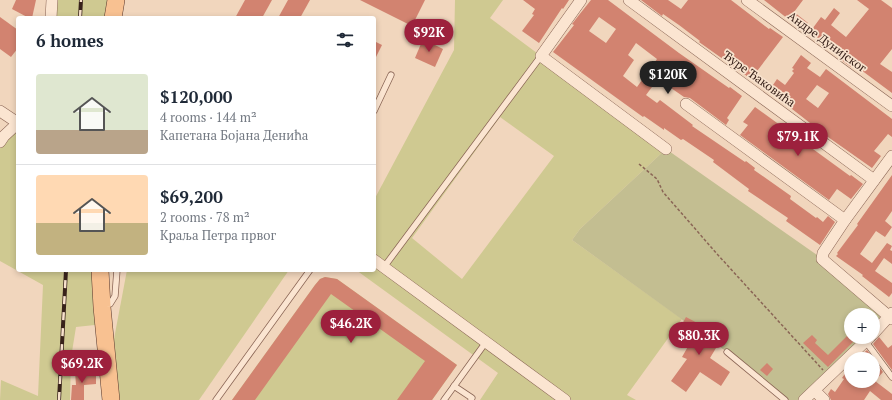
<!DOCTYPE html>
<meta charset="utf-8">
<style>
body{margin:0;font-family:"PT Serif",serif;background:#f2f2f3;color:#1f2937;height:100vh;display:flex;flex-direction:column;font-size:15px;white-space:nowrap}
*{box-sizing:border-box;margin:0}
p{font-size:13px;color:#747a83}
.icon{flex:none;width:22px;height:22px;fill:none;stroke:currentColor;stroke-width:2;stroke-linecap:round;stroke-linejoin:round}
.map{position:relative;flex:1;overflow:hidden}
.details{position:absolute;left:16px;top:16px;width:360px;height:256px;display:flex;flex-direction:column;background:#fff;border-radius:4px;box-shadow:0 2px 6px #0003}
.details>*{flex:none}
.controls{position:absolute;left:844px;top:308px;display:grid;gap:8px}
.controls a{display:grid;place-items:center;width:36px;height:36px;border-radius:50%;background:#fff;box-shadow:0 2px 6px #0003;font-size:20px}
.price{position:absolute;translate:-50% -34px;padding:0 9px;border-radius:14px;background:#9d213d;color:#fff;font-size:13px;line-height:26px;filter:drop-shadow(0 1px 2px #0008)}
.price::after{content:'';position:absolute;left:50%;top:24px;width:12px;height:9px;margin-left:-6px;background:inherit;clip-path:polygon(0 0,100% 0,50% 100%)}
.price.current{background:#222;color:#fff}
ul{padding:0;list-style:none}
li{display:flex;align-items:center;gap:12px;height:100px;padding:0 20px}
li+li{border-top:1px solid #e0e1e3}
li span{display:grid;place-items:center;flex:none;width:112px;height:80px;border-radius:4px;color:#555}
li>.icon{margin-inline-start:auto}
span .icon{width:48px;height:48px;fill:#fffc;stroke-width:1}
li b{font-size:17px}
h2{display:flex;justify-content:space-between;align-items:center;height:48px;padding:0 20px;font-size:17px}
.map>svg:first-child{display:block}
.green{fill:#cfc991;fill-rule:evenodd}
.cemetery{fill:#c3be91}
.building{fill:#d28370;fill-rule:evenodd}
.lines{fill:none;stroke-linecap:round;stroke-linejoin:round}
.lane-casing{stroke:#8a6555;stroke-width:7}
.street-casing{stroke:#8a6555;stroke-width:12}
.primary-casing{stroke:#57352a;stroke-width:18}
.path{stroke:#8a6555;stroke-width:1.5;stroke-dasharray:3 2;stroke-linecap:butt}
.lane{stroke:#fbe5d1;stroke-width:5.5}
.street{stroke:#fbe5d1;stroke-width:11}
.primary{stroke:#f8c191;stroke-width:17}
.rail-casing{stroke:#38221b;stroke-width:4}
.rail{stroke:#f8e2cd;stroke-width:2.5;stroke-dasharray:8;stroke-linecap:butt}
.labels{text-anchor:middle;stroke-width:3.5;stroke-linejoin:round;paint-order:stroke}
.street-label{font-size:12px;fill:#38221b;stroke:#f8e2cd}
</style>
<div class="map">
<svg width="892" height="400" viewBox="0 0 892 400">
<rect width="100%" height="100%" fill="#f1d6bd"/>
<!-- green -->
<g class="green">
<polygon points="52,0 111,0 108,18 51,18"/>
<path d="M 455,0 L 503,0 L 490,18 L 666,149 L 580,229 L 572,240 L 682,319 L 627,395 L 636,400 L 480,400 L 498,373 L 356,270 L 374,270 L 374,200 L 454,50 ZM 500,117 L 554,156 L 462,279 L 412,238 Z"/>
<polygon points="18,123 18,270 100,270 104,324 76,327 71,358 70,400 0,400 1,380 38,396 43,285 0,261 0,142"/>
<polygon points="127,270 289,270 199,400 117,400 114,339"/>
<polygon points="325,277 337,279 457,365 432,400 232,400 315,285 320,279"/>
</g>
<!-- cemetery -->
<polygon class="cemetery" points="666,149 817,255 890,316 873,332 873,315 851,315 851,337 868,337 803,400 785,400 727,352 572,240 580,229"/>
<!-- building -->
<g class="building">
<polygon points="16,0 36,0 32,18 29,18 12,9"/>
<polygon points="245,0 272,0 262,18 235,18"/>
<polygon points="288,0 310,0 300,18 278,18"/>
<polygon points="360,0 425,0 412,26"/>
<polygon points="523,0 569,0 563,9 562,8 539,43 522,31 534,15 532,14 535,9"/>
<path d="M 591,0 L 608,0 L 679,53 L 729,88 L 730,87 L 742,96 L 727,118 L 729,120 L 726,125 L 690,98 L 684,97 L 658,79 L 646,95 L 657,103 L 660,100 L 693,125 L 692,126 L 745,162 L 746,161 L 755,168 L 754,170 L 791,196 L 790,199 L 816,218 L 817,217 L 823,222 L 828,216 L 835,222 L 820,245 L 786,221 L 788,218 L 748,191 L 749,189 L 713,162 L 714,160 L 683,139 L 681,140 L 664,128 L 664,130 L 644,116 L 643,117 L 553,52 L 574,25 L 572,24 L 579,15 ZM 599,17 L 616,29 L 606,43 L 589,31 ZM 636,43 L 657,59 L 637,87 L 623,76 L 634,60 L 628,55 Z"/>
<polygon points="641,0 668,0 681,9 688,0 731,0 769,29 770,28 783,37 751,79 699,42 700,41 679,25 663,14 662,16"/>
<polygon points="764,0 803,0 794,12 808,23 802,30"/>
<polygon points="857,0 881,0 892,8 892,49 880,64 892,72 892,93 853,64 851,67 840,59 842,56 810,32 821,17 825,20 834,8 840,13 831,25 846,37 869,9"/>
<polygon points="0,17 18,30 18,48 11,57 0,49"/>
<polygon points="423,39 443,49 435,67 415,58"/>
<polygon points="374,41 382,45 374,61"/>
<path d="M 801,55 L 811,63 L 807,68 L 820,77 L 826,69 L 892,119 L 892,137 L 888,134 L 874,151 L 881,156 L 872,168 L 828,137 L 769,91 L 777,79 L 785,85 L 794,73 L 792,71 L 794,69 L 792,68 ZM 817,85 L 829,93 L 818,108 L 806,99 Z"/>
<polygon points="755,107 850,176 851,175 863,184 851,199 837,189 829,200 740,135 748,125 743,122"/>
<polygon points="892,175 892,211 885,221 892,227 885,237 876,231 860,254 872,263 887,243 892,246 890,250 892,251 892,264 884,258 875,271 892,283 892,293 889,297 862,276 863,275 836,256 838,254 837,253 858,225 857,224"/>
<polygon points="325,277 337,279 457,365 432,400 397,400 425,361 331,294 255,400 232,400 315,285 320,279"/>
<polygon points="686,317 720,335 714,347 716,348 710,358 730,372 721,386 700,372 686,392 671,381 687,359 682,357 690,343 676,335"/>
<polygon points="851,332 851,337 858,337 828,367 803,343 812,335 817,340 815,343 828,355"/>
<polygon points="879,337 888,348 892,345 892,370 873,344"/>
<polygon points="867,350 883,372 875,381 892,394 892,400 881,400 870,391 864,400 831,400 828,394 831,389 835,392 844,379 842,378 851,365 851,381 873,381 873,359 861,359 859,357"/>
<polygon points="767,363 773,369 767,376 760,370"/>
<polygon points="96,371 96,384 84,385 84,400 71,400 72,385 76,385 75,372"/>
</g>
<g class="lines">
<defs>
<g id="lane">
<polyline points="374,111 391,75"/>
<polyline points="384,267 541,56"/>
<polyline points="104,306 110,304 115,296 117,270"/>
<polyline points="866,342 892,377"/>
<polyline points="727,352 785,400"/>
<polyline points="454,386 472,398 471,400"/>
<polyline points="216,400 310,270"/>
<polyline points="444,400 486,342"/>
</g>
<g id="street">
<polyline points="581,0 541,56 666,149"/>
<polyline points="629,0 874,180"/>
<polyline points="747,0 892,106"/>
<polyline points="51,18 52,0"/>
<polyline points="686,104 845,220 823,253 822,259 892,319"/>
<polyline points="0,111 18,123"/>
<polyline points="0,142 4,136 18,123"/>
<polyline points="845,220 892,156"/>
<polyline points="374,260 565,400"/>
<polyline points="873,334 892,313"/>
<polyline points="815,391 824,400"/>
<polyline points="804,400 870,337"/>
</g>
<g id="primary">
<polyline points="113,18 116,0"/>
<polyline points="100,270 102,307 111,400"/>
</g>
</defs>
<!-- lane casing -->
<use href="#lane" class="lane-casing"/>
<!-- street casing -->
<use href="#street" class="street-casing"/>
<!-- primary casing -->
<use href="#primary" class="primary-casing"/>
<!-- path -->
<polyline class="path" points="639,164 657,179 663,192 718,255 823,370"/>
<!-- lane -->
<use href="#lane" class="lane"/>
<!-- street -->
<use href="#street" class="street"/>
<!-- primary -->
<use href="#primary" class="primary"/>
<defs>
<g id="rail">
<polyline points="80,18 81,0"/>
<polyline points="59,400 66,270"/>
</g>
</defs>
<!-- rail casing -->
<use href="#rail" class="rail-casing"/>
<!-- rail -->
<use href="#rail" class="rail"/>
</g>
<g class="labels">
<!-- street labels -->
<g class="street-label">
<text transform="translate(827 42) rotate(36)" y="4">Андре Дунијског</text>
<text transform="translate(759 79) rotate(36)" y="4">Ђуре Ђаковића</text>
</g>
</g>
</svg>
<div class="controls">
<a>+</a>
<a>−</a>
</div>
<b class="price" style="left:429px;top:53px">$92K</b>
<b class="price current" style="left:668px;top:95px">$120K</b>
<b class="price" style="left:798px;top:157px">$79.1K</b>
<b class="price" style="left:351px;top:344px">$46.2K</b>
<b class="price" style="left:699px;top:356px">$80.3K</b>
<b class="price" style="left:82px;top:384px">$69.2K</b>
<section class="details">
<h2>6 homes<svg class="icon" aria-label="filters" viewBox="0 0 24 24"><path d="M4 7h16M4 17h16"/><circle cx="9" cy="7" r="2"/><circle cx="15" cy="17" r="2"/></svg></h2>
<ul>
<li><span style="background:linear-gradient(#dfe7d0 70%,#b9a48a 0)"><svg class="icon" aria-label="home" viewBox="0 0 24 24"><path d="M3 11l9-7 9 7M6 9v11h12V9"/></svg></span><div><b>$120,000</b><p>4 rooms · 144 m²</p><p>Капетана Бојана Денића</p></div></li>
<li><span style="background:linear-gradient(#ffd9b3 60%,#c2b280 0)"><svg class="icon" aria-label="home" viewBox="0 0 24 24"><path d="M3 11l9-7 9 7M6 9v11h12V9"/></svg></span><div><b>$69,200</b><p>2 rooms · 78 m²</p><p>Краља Петра првог</p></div></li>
</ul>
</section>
</div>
